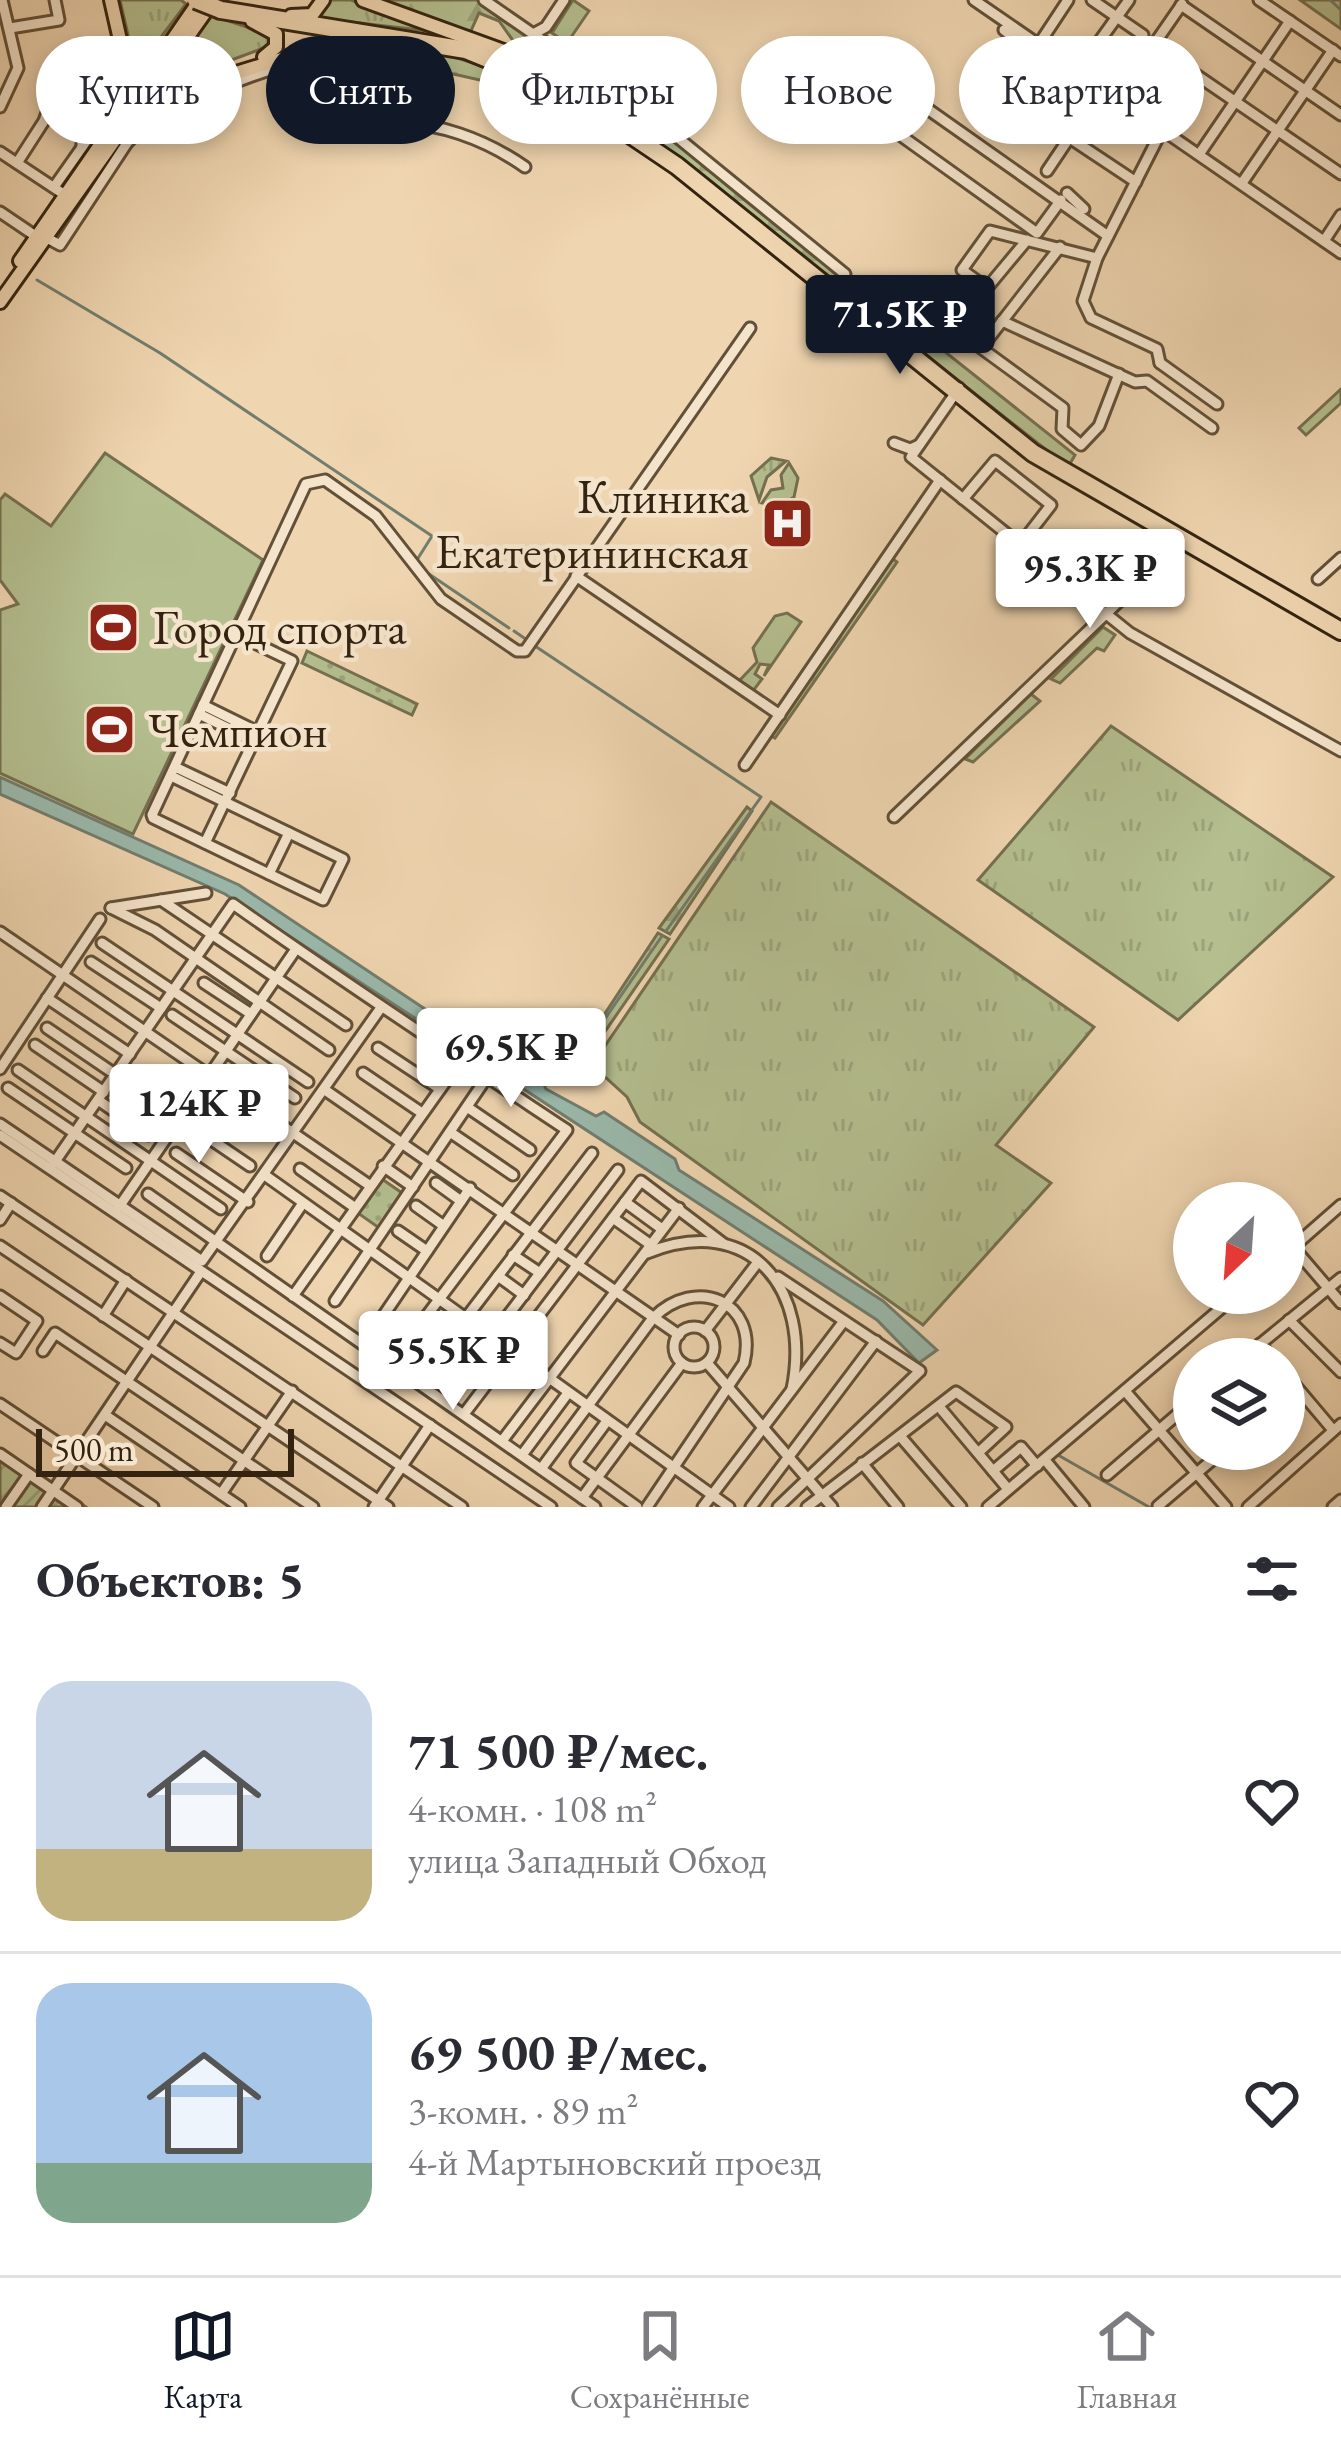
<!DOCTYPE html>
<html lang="ru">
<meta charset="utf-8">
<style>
body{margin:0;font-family:"EB Garamond",serif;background:#f2f2f3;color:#2b2b33;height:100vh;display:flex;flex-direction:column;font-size:45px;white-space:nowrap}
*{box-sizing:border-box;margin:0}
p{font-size:39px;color:#7c7c81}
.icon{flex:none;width:66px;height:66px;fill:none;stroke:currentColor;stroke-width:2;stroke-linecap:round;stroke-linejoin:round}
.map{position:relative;height:1507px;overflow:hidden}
.panel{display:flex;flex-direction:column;background:#fff;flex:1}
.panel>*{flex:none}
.banner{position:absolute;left:36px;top:36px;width:1269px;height:108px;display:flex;gap:24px}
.needle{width:78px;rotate:205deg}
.fabs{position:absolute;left:1173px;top:1182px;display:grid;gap:24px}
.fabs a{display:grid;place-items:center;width:132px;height:132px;border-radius:50%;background:#fff;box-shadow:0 6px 18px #0003;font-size:60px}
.scale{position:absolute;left:36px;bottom:30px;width:258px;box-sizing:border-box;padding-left:12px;border:6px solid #332310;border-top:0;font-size:33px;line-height:42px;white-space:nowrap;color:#332310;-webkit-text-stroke:9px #f5e4cc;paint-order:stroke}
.price{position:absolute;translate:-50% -102px;padding:0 27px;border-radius:12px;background:#fff;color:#222;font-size:39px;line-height:78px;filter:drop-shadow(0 3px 6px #0008)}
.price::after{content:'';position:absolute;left:50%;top:72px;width:36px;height:27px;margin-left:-18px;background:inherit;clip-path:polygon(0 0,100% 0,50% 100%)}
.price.active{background:#111827;color:#fff}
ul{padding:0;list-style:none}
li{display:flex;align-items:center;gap:36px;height:300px;padding:0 36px}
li+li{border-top:3px solid #e1e1e2}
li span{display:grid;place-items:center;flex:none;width:336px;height:240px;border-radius:36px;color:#555}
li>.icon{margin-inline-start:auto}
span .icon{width:144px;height:144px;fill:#fffc;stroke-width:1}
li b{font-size:51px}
h2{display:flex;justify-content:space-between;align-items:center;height:144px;padding:0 36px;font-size:51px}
.pill{padding:0 42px;border-radius:54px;background:#fff;box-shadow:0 6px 18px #0003;font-size:42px;line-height:108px}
.pill.active{background:#111827;color:#fff}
.tab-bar{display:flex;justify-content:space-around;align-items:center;height:168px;border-top:3px solid #e1e1e2;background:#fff;font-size:33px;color:#7c7c81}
.tab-bar a{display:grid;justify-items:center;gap:6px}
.tab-bar .active{color:#111827}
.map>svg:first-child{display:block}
.grass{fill:url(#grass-tufts);stroke:#747050;stroke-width:3}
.forest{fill:url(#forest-firs);stroke:#747050;stroke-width:3}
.park{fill:url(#park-dots);stroke:#747050;stroke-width:3}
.garden{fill:url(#garden-furrows);stroke:#747050;stroke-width:3}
.pitch{fill:#b4be8f;stroke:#747050;stroke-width:3}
.water{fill:#9ab9ac;stroke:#717d6e;stroke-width:3}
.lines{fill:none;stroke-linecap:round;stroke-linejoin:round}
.stream{stroke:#717d6e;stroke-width:3}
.minor-casing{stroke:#625038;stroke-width:15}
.major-casing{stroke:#332310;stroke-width:18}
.highway-casing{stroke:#332310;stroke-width:22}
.minor{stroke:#f5e4cc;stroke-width:9}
.major{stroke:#efd5b0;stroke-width:12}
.highway{stroke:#efd5b0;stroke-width:16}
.highway-bridge-casing{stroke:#332310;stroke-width:22;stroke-linecap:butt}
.highway-bridge{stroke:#efd5b0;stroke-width:16}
.labels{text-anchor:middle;stroke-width:9;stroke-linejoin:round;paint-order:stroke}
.poi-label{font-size:48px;fill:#332310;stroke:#f5e4cc;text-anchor:start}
</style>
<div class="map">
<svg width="1341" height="1507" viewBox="0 0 1341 1507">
<defs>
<pattern id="grass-tufts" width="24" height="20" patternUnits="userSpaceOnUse" patternTransform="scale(3)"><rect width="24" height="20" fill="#b4be8f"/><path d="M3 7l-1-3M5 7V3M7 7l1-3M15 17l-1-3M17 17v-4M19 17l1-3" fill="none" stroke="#9ba37a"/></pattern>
<pattern id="forest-firs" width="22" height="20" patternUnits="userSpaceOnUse" patternTransform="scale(3)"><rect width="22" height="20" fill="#b4be8f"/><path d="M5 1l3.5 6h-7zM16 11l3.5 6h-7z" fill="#9ba37a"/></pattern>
<pattern id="park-dots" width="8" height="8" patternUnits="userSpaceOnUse" patternTransform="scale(3)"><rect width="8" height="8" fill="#b4be8f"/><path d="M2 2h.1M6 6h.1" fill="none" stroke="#9ba37a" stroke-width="1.8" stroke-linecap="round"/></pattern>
<pattern id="garden-furrows" width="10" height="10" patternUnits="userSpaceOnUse" patternTransform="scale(3)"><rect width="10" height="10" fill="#b4be8f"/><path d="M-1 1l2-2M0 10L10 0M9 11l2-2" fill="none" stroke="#9ba37a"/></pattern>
</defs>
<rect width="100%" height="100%" fill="#efd5b0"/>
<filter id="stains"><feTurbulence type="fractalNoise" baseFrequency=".00167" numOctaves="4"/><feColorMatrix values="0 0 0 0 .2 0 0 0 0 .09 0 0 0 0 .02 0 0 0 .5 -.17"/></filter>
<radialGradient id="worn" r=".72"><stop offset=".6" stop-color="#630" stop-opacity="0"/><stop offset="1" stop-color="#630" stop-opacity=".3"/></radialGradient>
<!-- grass -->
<g class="grass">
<polygon points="120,0 181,0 186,4 146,57 132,52"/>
<polygon points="327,0 351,0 437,32 317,18"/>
<polygon points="1300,0 1341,0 1341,29"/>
<polygon points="211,15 270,35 269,46 194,74 183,70 182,54"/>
<polygon points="422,47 486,67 484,81 418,66"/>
<polygon points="771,458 786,461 767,477 759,500 751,476"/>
<polygon points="789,463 798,478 794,497 780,506 762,503 771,490 783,488 781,475"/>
<polygon points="1103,627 1115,635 1104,651 1097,648 1060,683 1051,679"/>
<polygon points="1031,694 1040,701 973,762 965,759"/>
<polygon points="1111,726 1333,877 1178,1020 978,880"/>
<polygon points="771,802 1094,1027 996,1145 1051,1183 923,1325 640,1122 627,1097 592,1065"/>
</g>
<!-- forest -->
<g class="forest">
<polygon points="376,0 478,0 678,140 1075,455 1068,467 627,119 537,61 533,52 519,49 499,21 479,13 469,35"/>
<polygon points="1341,389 1341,403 1306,435 1299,428"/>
<polygon points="893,559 897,562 775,738 771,736"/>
<polygon points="747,807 752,811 670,934 659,928"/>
<polygon points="658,933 669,939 606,1030 579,1058 568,1059 600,1021"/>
</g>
<!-- park -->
<g class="park">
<polygon points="307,651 417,704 412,715 302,663"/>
<polygon points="379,1177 405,1195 382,1230 355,1211"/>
</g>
<!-- garden -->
<polygon class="garden" points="0,1449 86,1507 0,1507"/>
<!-- pitch -->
<g class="pitch">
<polygon points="573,0 589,11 567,43 552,33"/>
<polygon points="105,453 263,560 133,834 0,773 0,610 18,604 0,580 0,500 5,494 51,526"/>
<polygon points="787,613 801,622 764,676 769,665 760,664 755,674 762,679 753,691 739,681 757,662 753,648 775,616"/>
</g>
<!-- water -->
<polygon class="water" points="0,777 239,885 440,1019 451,1018 541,1077 546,1089 596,1116 604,1112 675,1159 679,1170 883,1301 937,1350 919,1363 877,1320 225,894 0,794"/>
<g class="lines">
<!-- stream -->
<g class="stream">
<polyline points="1330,0 1341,10"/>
<polyline points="0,219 19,231"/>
<polyline points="37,280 160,353 432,536 415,563"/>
<polyline points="426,572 509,628"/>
<polyline points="514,631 527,640"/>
<polyline points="535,646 761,797 666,931"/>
<polyline points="570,1058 584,1049 662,936"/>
<polyline points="1058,1455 1149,1507"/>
</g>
<defs>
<g id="minor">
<polyline points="484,0 650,115 845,274"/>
<polyline points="974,0 1341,253"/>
<polyline points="1092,0 1143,35"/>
<polyline points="1259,0 1341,56"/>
<polyline points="1181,5 1341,115"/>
<polyline points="10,28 59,20 55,0"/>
<polyline points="1004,30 1097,97"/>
<polyline points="535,33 546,27 564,0"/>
<polyline points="1039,44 1068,0"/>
<polyline points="1154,46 1341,174"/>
<polyline points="1078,71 1129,0"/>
<polyline points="528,83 567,106"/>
<polyline points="990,85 1136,182"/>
<polyline points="1117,98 1182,4"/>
<polyline points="0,107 18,68 2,0"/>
<path d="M 414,125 L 403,136 L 391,134 L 388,126 C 433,118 488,141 525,167"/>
<polyline points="82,147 82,132 106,78"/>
<polyline points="0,152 65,195"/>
<polyline points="1200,153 1290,21"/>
<polyline points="17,163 44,121 61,73"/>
<polyline points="1047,171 1100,92"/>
<polyline points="1242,183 1333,50"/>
<polyline points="54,187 97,126"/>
<polyline points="1067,193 1084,209"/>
<polyline points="1061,200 1037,233 900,135 922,105 1108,236"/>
<polyline points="0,212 37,237"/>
<path d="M 47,238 L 60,245 L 127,143 L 148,121 C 182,100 348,33 378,53 L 384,71 L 381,122 L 388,125"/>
<polyline points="1027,240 987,288 962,270 990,231 1097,258"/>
<polyline points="1324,241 1341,215"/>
<polyline points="940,318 1063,408 1062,429 1081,445 1099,426 1119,374"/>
<polyline points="1002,321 1135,382 1147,381 1212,428"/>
<polyline points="982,347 1060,247"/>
<polyline points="1160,363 1157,349 1091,318 1083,301 1097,258 1162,130"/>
<polyline points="1160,363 1217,404"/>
<polyline points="959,388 911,457 1130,633 1341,751"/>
<polyline points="894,443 910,449 919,445"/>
<polyline points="963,499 995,461 1051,505 1020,545"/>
<polyline points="576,576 780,715"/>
<polyline points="1318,579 1341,558"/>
<polyline points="203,705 258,732"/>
<polyline points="199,714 254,741"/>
<polyline points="745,765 940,480"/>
<polyline points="175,767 230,793"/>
<polyline points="152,815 306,484 325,480 376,516 441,599 517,651 525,651 750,328"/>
<polyline points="894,817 1182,541"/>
<polyline points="153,818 323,900 343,859 171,776"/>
<polyline points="205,843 292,661 236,634"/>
<polyline points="269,874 289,833"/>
<polyline points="161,900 346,1025"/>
<polyline points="111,908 155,930 329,1050"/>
<polyline points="111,908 206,893"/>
<polyline points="0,932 369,1185"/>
<polyline points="102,943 308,1082"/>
<polyline points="91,962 161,1008"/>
<polyline points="204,983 251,1014"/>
<polyline points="47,998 130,1054"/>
<polyline points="172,1015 295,1098"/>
<polyline points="47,1028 250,1166"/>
<polyline points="35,1045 104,1092"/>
<polyline points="378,1048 440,1089"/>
<polyline points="0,1069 100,919"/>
<polyline points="18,1070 221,1209"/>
<polyline points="363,1073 422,1113"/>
<polyline points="8,1088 126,1168"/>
<polyline points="325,1090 679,1335"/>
<polyline points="98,1100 149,1135"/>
<polyline points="467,1107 530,1150"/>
<polyline points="0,1124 202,1261 380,1009"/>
<polyline points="450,1132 513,1175"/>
<polyline points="0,1135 551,1507"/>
<polyline points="176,1153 248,1202"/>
<path d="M 54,1163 L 233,904 C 343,982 454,1055 567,1130 L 391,1363"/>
<polyline points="383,1166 413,1187"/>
<polyline points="300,1169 354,1207"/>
<polyline points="266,1176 439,1299"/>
<polyline points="436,1183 461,1201"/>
<polyline points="148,1194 595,1507"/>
<polyline points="0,1196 462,1507"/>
<polyline points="625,1202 662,1229"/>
<polyline points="416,1206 444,1226"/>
<polyline points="119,1207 296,949"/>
<polyline points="613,1218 651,1245"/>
<polyline points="0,1220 11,1203"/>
<polyline points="398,1231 427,1251"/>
<polyline points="0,1246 388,1507"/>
<polyline points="1293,1247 1341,1303"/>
<path d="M 647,1253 C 751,1211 812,1291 792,1389"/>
<polyline points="513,1255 540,1273"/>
<polyline points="1284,1255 1341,1205"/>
<polyline points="267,1256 303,1203"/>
<polyline points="498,1276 524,1295"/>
<polyline points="778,1277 920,1371 778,1507"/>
<polyline points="0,1296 37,1321 16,1353 0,1343"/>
<polyline points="293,1296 461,1060"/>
<polyline points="439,1299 729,1507"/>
<polyline points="335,1301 487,1077"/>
<polyline points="103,1316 126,1280"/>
<polyline points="1289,1320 1341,1372"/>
<circle cx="694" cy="1347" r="20"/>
<polyline points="375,1328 470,1188"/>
<polyline points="705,1331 758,1262"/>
<polyline points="1260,1344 1273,1359"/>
<polyline points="43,1351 55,1333 313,1507"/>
<polyline points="1242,1359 1341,1278"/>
<polyline points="708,1364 832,1507"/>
<polyline points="1284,1372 1333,1430"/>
<polyline points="417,1382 592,1153"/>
<polyline points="1125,1391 1226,1507"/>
<polyline points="444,1400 618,1170"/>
<polyline points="0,1404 153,1507"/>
<polyline points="941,1409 1008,1489"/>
<polyline points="464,1414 641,1181 724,1244"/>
<polyline points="105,1415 240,1507"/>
<polyline points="607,1421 576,1463 637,1507"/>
<polyline points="900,1436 961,1507"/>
<polyline points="502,1441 679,1208"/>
<polyline points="0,1454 77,1507"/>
<polyline points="522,1455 568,1393"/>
<polyline points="1045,1460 1084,1507"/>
<polyline points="862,1463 898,1507"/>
<path d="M 541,1469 L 653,1318 C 696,1275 759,1301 744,1363 L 647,1507"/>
<polyline points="993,1471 1021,1447 1037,1466"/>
<polyline points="1107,1475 1194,1400"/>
<polyline points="221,1494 292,1391"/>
<polyline points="582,1498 682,1363"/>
<polyline points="1158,1506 1225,1449"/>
<polyline points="6,1507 29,1474"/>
<polyline points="42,1507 200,1273"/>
<polyline points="374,1507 430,1425"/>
<polyline points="703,1507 844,1321"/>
<polyline points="751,1507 876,1341"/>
<polyline points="807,1507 956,1392 1006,1427 978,1453"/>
<polyline points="988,1507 1239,1293"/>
<polyline points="1248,1507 1341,1424"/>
<polyline points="1333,1507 1341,1500"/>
</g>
<g id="major">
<polyline points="111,0 127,71 118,108"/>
<polyline points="363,0 506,52 553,75"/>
<polyline points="291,16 312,15 323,0"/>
<polyline points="252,21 276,34 276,47 264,57"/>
<polyline points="180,52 179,73 200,79"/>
<polyline points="141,109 155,98 353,37"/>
<polyline points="20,261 200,0"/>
<polyline points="0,302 213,1"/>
</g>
<polyline id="highway" points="221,10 466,50 566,91 677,166 1033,453 1341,631"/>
</defs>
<!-- minor casing -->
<use href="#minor" class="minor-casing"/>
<!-- major casing -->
<use href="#major" class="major-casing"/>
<!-- highway casing -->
<use href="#highway" class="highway-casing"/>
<!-- minor -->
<use href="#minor" class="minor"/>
<!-- major -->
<use href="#major" class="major"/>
<!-- highway -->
<use href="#highway" class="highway"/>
<defs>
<polyline id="highway-bridge" points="196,0 221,10"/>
</defs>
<!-- highway-bridge casing -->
<use href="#highway-bridge" class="highway-bridge-casing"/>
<!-- highway-bridge -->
<use href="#highway-bridge" class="highway-bridge"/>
</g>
<!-- icons -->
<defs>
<symbol id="hospital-square" viewBox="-11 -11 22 22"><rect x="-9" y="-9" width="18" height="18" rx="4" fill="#8f2418" stroke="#f5e4cc"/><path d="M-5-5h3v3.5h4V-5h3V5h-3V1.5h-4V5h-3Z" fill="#fff"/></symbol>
<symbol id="stadium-square" viewBox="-11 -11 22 22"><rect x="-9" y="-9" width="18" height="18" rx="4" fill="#8f2418" stroke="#f5e4cc"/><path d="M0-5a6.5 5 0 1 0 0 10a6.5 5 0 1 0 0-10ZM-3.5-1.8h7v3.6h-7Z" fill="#fff"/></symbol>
</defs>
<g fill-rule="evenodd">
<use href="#hospital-square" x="758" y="494" width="59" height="59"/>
<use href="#stadium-square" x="84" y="598" width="59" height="59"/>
<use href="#stadium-square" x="80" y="700" width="59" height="59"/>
</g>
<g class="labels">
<!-- poi labels -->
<g class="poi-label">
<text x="749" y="513" text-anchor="end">Клиника<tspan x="749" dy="55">Екатерининская</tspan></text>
<text x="153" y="644">Город спорта</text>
<text x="148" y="747">Чемпион</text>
</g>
</g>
<rect width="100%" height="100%" filter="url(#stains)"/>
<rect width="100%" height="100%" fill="url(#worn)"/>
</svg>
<div class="fabs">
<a><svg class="needle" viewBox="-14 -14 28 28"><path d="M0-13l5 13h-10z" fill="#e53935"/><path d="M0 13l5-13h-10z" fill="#7c7c81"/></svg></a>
<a><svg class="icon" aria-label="layers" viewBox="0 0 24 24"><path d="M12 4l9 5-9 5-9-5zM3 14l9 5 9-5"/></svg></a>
</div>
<div class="scale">500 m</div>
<b class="price active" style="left:900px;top:377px">71.5K ₽</b>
<b class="price" style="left:1090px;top:631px">95.3K ₽</b>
<b class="price" style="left:511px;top:1110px">69.5K ₽</b>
<b class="price" style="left:199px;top:1166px">124K ₽</b>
<b class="price" style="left:453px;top:1413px">55.5K ₽</b>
<div class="banner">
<a class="pill">Купить</a>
<a class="pill active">Снять</a>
<a class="pill">Фильтры</a>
<a class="pill">Новое</a>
<a class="pill">Квартира</a>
</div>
</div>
<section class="panel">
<h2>Объектов: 5<svg class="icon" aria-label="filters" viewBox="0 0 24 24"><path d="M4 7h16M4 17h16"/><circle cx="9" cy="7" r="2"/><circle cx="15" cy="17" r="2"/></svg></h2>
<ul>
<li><span style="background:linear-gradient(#c9d6e8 70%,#c2b280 0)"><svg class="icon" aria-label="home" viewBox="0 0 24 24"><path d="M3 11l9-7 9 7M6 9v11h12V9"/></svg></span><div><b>71 500 ₽/мес.</b><p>4-комн. · 108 m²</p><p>улица Западный Обход</p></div><svg class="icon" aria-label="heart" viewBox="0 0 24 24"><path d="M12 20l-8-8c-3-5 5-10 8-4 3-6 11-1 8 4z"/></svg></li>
<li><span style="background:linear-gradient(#a9c7e8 75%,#7fa58c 0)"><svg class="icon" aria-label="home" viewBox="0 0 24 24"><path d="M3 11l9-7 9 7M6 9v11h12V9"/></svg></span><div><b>69 500 ₽/мес.</b><p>3-комн. · 89 m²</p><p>4-й Мартыновский проезд</p></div><svg class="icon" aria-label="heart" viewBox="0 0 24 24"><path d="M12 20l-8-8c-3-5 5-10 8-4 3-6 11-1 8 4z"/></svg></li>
</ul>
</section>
<nav class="tab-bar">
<a class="active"><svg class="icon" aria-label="map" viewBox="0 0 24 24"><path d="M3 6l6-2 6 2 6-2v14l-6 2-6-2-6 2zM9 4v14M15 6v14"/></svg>Карта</a>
<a><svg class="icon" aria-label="saved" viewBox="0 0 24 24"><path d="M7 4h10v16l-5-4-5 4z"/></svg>Сохранённые</a>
<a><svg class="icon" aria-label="home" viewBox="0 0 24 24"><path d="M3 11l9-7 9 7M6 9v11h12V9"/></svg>Главная</a>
</nav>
